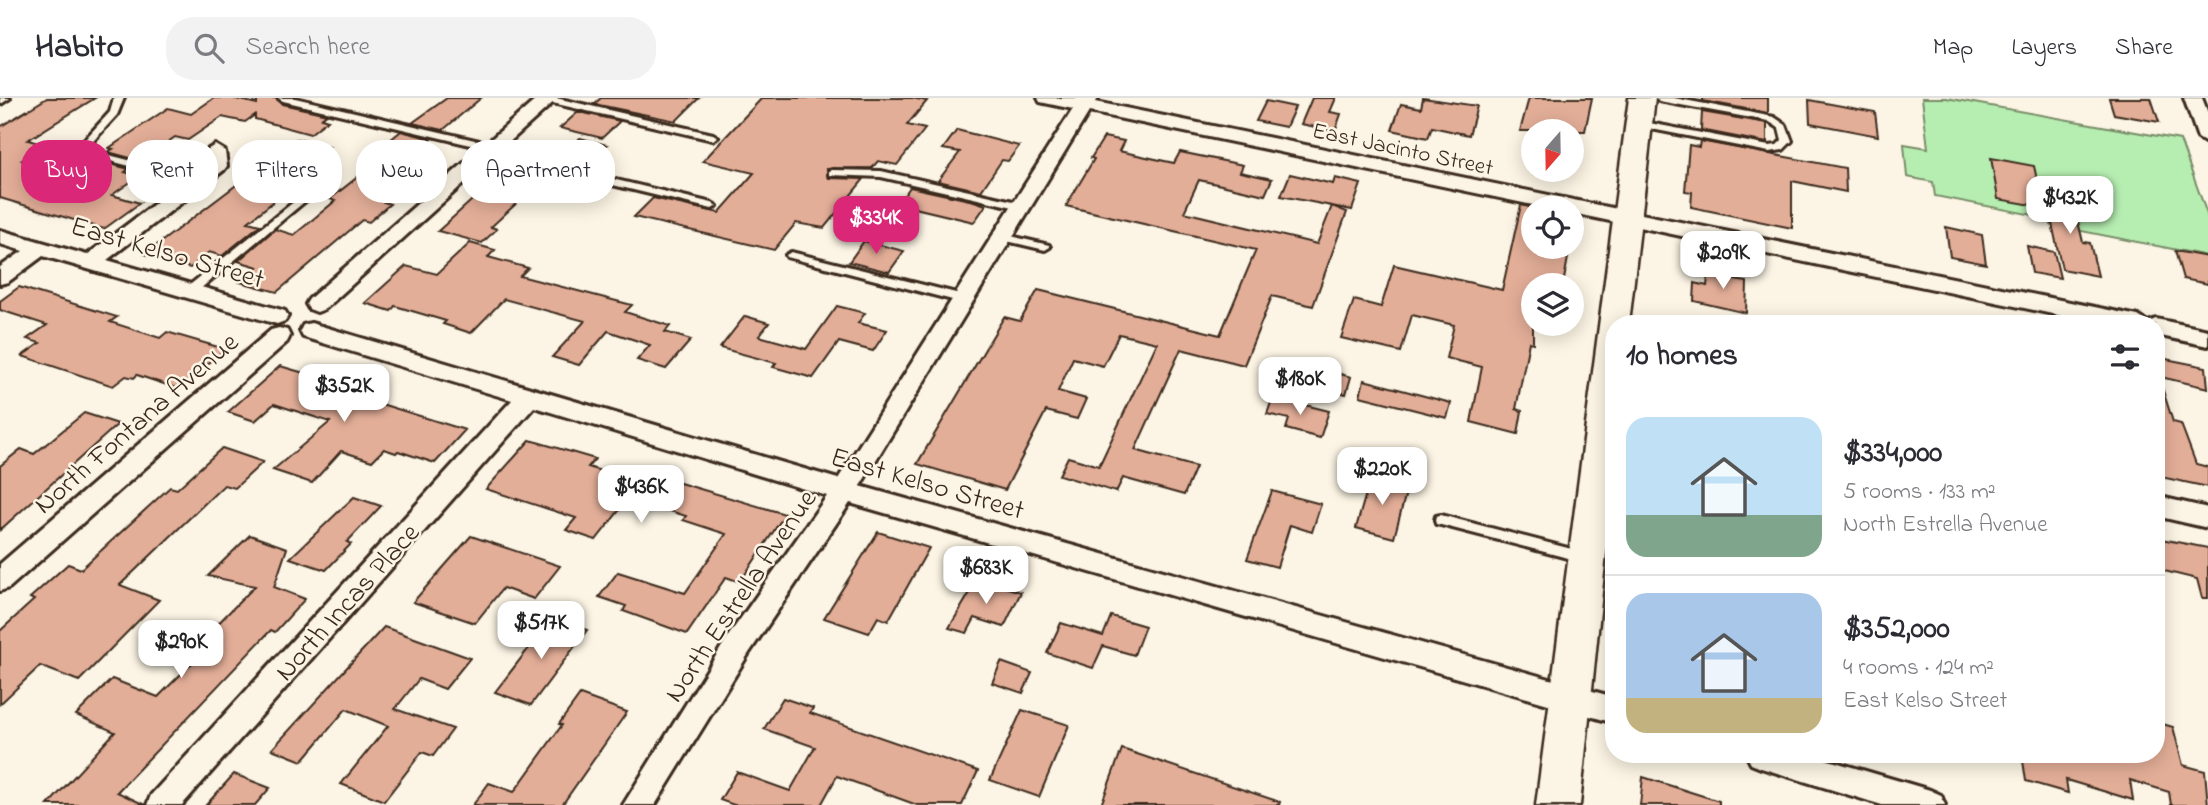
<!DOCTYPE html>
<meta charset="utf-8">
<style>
body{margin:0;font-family:"Indie Flower",sans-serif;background:#f2f2f3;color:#2b2b33;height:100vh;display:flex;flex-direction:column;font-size:26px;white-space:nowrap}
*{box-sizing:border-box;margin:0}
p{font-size:23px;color:#7c7c81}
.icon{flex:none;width:38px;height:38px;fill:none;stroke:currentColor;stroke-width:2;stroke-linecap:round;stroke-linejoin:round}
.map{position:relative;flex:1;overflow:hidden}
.panel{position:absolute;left:1605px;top:217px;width:560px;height:448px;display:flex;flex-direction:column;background:#fff;border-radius:28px;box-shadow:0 4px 18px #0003}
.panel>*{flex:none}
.top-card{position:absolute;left:21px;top:42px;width:665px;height:63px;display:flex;gap:14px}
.needle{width:46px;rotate:200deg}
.tools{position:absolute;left:1521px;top:21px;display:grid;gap:14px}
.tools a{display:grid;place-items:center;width:63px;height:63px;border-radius:50%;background:#fff;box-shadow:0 4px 18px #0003;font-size:35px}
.price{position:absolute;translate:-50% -60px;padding:0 16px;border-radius:14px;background:#fff;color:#222;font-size:23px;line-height:46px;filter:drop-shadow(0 2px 4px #0008)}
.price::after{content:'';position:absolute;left:50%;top:42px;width:21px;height:16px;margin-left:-10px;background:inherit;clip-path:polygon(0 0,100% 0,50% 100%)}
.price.active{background:#db2777;color:#fff}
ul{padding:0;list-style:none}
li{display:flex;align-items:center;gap:21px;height:175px;padding:0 21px}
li+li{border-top:2px solid #e1e1e2}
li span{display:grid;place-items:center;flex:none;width:196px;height:140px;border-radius:21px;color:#555}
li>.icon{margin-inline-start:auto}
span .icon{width:84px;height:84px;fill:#fffc;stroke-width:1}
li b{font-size:30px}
h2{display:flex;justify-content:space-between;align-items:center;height:84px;padding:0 21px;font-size:30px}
.tag{padding:0 24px;border-radius:28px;background:#fff;box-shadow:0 4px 18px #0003;font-size:24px;line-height:63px}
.tag.active{background:#db2777;color:#fff}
header{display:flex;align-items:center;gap:42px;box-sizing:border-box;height:98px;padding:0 35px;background:#fff;border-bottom:2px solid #e1e1e2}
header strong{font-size:33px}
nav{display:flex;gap:38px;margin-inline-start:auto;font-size:24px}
.search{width:490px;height:63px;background:#f2f2f3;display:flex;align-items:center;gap:18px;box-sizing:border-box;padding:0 24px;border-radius:28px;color:#7c7c81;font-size:26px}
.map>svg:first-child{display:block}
.green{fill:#b6eeb1;stroke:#788c68;stroke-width:2}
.building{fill:#e3ae98;stroke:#3b2a1e;stroke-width:2}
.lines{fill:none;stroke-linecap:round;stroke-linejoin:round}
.service-casing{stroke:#3b2a1e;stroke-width:6}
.minor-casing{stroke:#3b2a1e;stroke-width:6}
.secondary-casing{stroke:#3b2a1e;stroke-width:5}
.service{fill:#fcf5e5;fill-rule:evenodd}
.minor{fill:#fcf5e5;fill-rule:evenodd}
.secondary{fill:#fcf5e5;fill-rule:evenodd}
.labels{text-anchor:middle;stroke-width:5;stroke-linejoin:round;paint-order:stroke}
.far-street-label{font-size:23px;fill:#3b2a1e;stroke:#fcf5e5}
.street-label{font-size:28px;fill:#3b2a1e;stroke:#fcf5e5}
</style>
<header>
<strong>Habito</strong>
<div class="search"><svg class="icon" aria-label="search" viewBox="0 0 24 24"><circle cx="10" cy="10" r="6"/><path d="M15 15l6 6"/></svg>Search here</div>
<nav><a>Map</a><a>Layers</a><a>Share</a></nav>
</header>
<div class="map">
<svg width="2208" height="707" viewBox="0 0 2208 707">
<rect width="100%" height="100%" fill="#fcf5e5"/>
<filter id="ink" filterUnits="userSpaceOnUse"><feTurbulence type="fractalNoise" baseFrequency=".0143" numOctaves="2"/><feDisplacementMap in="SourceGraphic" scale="14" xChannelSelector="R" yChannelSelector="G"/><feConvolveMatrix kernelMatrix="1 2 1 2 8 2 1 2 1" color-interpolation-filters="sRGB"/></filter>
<g filter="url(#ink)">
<!-- green -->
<polygon class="green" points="1922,0 1946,0 2180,42 2208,119 2208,158 2051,127 2049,120 1935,98 1933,84 1907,79 1904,46 1928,50"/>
<!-- building -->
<g class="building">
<polygon points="47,0 95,0 28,42 45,47 22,62 73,76 96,62 129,71 125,74 139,78 112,97 140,105 104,131 0,100 0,29"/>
<polygon points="214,0 232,0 257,6 257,0 276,0 282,6 327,16 321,20 328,22 310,36 255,21 255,17 245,24 222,19 188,42 175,39 141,63 108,54 113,51 109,50 168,10 191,16"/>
<polygon points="447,0 481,0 443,32 412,25"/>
<polygon points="601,0 699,0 676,23 594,6"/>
<polygon points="762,0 912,0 927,3 907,27 925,31 897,67 878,63 872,70 827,71 829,80 864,81 824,130 796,125 774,152 634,119 653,100 719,115 754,75 703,63"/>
<polygon points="1312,0 1336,0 1330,14 1341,16 1335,33 1301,26"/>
<polygon points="1423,0 1477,8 1469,37 1432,29 1428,40 1392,32 1401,6 1421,10"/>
<polygon points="1529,0 1592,0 1585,33 1520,33"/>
<polygon points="1703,0 1768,0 1768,15 1703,3"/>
<polygon points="2109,0 2151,0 2159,24 2114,16"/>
<polygon points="1809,2 1875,14 1878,38 1810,25"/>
<polygon points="1266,3 1295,9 1286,29 1256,23"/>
<polygon points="1702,14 1767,25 1767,45 1701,32"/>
<polygon points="577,15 584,15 620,23 602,40 560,30"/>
<polygon points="957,32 1019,48 1008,63 1002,62 981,93 938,83 960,54 943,51"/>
<polygon points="401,33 432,41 400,68 418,72 381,103 390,106 369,124 362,122 277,194 240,184 258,169 238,163 275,131 294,137 335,103 330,101 389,54 379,51"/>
<polygon points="1104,39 1124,43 1119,53 1174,65 1180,54 1243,67 1240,74 1272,81 1265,97 1199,82 1184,114 1317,146 1332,108 1347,114 1313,208 1272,198 1244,267 1181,251 1135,352 1196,369 1184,397 1123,380 1116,394 1059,377 1068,359 1099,368 1157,245 1119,236 1103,268 1073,260 1058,293 1086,301 1077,321 1046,313 1005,392 917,366 1004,219 1020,223 1038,192 1220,237 1256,152 1066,108 1094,61 1091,60"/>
<polygon points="580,40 607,47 582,71 554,64"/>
<polygon points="297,41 329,49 292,78 290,82 298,84 248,124 260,127 222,158 209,154 190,170 145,156"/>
<polygon points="1700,43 1845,70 1846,94 1792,83 1792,130 1691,109 1692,94 1685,93 1689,47 1699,49"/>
<polygon points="1991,60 2034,68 2043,109 1998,101"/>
<polygon points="532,71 544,73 572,80 555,97 515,86"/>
<polygon points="1290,76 1333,86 1335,80 1361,86 1352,112 1281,98"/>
<polygon points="910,89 974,103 986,107 974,124 898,106"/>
<polygon points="482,93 519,103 491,129 497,131 482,145 438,133"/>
<polygon points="2045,94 2072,99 2083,144 2090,145 2098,178 2062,171"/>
<polygon points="1521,107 1533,110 1533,149 1570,149 1563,187 1533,187 1533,245 1529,244 1516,311 1522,313 1518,336 1471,324 1482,269 1446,260 1454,227 1412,217 1401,254 1341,240 1354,202 1381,209 1394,167 1502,192"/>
<polygon points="1946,129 1982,137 1986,166 1950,159"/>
<polygon points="864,143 904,153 889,174 849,164"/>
<polygon points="470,145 495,152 488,159 528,170 520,178 632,207 625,214 670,228 665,234 691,242 666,271 637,262 650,247 608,233 579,267 552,259 585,223 504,201 471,235 443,226 446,223 395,208 391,213 365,205 406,168 437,176"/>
<polygon points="2027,148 2054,154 2060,180 2032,175"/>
<polygon points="2175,153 2208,159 2208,186 2183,181"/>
<polygon points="1709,167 1734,173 1734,182 1747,184 1746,215 1694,203 1695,185 1707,188"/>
<polygon points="19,189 117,219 110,224 160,240 167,234 225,251 179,291 137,277 134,280 126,278 113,288 22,258 40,245 27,241 47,227 0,212 0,203"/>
<polygon points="837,208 865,215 858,225 887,232 873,253 839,244 813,280 773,269 776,265 720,250 745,218 769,225 759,238 806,251"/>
<polygon points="2156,259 2206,269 2208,290 2156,278"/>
<polygon points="280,268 342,286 336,292 465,332 435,365 398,353 396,355 384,351 372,363 341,353 312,385 273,372 330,324 274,306 255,323 228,314"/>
<polygon points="1329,273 1351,279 1346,296 1323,290"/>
<polygon points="1364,282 1451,305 1447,320 1360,298"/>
<polygon points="2160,283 2173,324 2181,326 2196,366 2208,369 2208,389 2156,378 2156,284"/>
<polygon points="1273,299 1329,313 1320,340 1286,331 1289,321 1267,316"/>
<polygon points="84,315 118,326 0,432 0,368 21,351 34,356"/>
<polygon points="530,342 595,361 588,369 649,388 656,378 785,416 740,484 726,479 687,536 623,513 626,508 599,499 618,474 685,495 726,436 683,422 686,418 629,400 596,442 566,432 576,420 486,391"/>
<polygon points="222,350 263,364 235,390 224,387 120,487 159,502 79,583 40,568 0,606 0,533 34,502 30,500 68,466 81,471 170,389 177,391"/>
<polygon points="1371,378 1408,387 1394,440 1356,430"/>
<polygon points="1272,393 1321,406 1312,434 1290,427 1277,469 1247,461"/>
<polygon points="354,399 381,408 347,444 351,446 326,472 290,460"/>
<polygon points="878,434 929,450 888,523 878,519 869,535 824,520"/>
<polygon points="250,437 287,450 274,489 305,501 275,534 271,532 117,694 145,707 48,707 115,634 76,617 112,581 158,599 198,559 189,555 255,488 208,478"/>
<polygon points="471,438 560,468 534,501 503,490 475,525 413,504"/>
<polygon points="2156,440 2208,450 2208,500 2202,500 2197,481 2156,471"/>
<polygon points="978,481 1021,494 1004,529 975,520 967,535 949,530"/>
<polygon points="1111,518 1145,528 1134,557 1103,548 1093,570 1047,555 1061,525 1103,538"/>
<polygon points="552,520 587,532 531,607 495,594"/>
<polygon points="384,529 470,560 445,591 419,581 395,611 453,631 433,658 422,654 384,703 341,686 388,628 346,611 302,663 272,651"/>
<polygon points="1001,564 1032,575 1023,595 992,585"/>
<polygon points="580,597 627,614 562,707 473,707 489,685 514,694 562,627 559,626"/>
<polygon points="783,600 813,610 810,615 978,673 962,707 917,707 837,678 821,707 734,707 720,702 737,674 790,693 815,649 764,631"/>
<polygon points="1022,612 1069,627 1039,699 990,682"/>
<polygon points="2156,624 2173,629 2183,667 2205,673 2208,707 2171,707 2169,694 2130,682 2133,702 2066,682 2068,695 2026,683 2022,656 2156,656"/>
<polygon points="1122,651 1280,704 1279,707 1101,707"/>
<polygon points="234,676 270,690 255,707 206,707"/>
<polygon points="1643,679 1719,703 1719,707 1640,707"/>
</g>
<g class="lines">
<defs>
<g id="service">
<polygon points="114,0 124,0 117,17 86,51 201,81 201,85 197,86 77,54 77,50 110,14"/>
<polygon points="278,0 295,0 492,46 497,49 492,52 283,3"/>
<polygon points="544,0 556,0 713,36 718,39 713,42 548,4 545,3"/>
<polygon points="1654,0 1674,0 1774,19 1786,27 1792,43 1783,52 1769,54 1636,28 1636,24 1639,23 1769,48 1777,47 1782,42 1779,30 1768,23 1659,3"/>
<polygon points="487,51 712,105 717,108 712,111 484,56 484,52"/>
<polygon points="832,72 881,73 1022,105 1027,108 1022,111 881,79 829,77 829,73"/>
<polygon points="330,75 335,78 333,80 194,196 186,196 185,193 186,190"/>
<polygon points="1002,136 1049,147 1050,149 1045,152 998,141 998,137"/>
<polygon points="791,154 964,197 969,201 964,205 787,159 786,157"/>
<polygon points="1441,417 1583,454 1588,455 1590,459 1588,463 1583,464 1441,427 1436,426 1435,422 1436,418"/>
</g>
<g id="minor">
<polygon points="0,0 10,0 1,6"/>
<polygon points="538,0 558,0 325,211 317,214 309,211 306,206 309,201"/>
<polygon points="1038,0 1098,0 1096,4 2138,218 2148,224 2156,221 2208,232 2208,248 2156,237 2156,226 2100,226 1572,115 1572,110 1547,110 1089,14 860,388 1614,599 1614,625 850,405 749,555 655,707 623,707 729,537 827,398 534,309 182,707 147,707 151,697 512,302 303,239 300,233 303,227 311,225 838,381 1073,11 1040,4"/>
<polygon points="2184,0 2202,0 2208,15 2208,46 2198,40"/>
<polygon points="215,47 225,53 227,68 224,72 107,162 285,213 288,218 285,223 277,226 43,158 8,184 0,186 0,169 23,153 0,146 0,132 87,157 207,66 205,53"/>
<polygon points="279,230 287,232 290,238 287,244 9,490 0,493 0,466 271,232"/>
<polygon points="2156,398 2208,410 2208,430 2156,418"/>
<polygon points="1746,656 1808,656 1930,692 1941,697 1945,707 1882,707 1761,670 1751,666"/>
</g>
<polygon id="secondary" points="1629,0 1655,0 1629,226 1614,226 1614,378 1580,707 1536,707"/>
</defs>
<!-- service casing -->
<use href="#service" class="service-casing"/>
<!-- minor casing -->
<use href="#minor" class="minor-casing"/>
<!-- secondary casing -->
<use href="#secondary" class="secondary-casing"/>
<!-- service -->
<use href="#service" class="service"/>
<!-- minor -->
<use href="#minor" class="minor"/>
<!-- secondary -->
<use href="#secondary" class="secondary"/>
</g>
</g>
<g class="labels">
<!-- far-street labels -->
<g class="far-street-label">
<text transform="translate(1403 50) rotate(12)" y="8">East Jacinto Street</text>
</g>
<!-- street labels -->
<g class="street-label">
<text transform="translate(168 153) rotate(16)" y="10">East Kelso Street</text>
<text transform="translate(135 324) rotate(-41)" y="10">North Fontana Avenue</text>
<text transform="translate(928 384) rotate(16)" y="10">East Kelso Street</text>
<text transform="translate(739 497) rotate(-56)" y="10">North Estrella Avenue</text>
<text transform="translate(346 503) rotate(-48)" y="10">North Incas Place</text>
</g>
</g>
</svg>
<div class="tools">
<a><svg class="needle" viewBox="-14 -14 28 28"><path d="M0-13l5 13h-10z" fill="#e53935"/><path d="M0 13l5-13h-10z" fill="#7c7c81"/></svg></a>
<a><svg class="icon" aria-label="locate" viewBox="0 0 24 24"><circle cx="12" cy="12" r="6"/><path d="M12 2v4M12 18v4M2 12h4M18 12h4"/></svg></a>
<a><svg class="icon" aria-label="layers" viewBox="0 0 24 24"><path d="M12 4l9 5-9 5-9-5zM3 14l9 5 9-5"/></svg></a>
</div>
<b class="price" style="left:2070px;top:138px">$432K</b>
<b class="price active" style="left:876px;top:158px">$334K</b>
<b class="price" style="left:1723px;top:193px">$209K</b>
<b class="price" style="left:1300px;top:319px">$180K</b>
<b class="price" style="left:344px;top:326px">$352K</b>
<b class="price" style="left:1382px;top:409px">$220K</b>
<b class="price" style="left:641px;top:427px">$436K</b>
<b class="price" style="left:986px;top:508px">$683K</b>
<b class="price" style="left:541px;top:563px">$517K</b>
<b class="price" style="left:181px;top:582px">$290K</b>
<div class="top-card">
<a class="tag active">Buy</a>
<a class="tag">Rent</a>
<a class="tag">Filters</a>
<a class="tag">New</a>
<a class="tag">Apartment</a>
</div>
<section class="panel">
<h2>10 homes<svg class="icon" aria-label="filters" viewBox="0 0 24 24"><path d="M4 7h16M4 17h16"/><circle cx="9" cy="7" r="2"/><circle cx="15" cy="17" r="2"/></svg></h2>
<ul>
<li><span style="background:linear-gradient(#bfe0f5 70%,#7fa58c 0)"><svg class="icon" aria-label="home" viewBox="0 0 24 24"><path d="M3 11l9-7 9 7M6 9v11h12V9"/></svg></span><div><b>$334,000</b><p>5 rooms · 133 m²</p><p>North Estrella Avenue</p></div></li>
<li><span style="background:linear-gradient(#a9c7e8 75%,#c2b280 0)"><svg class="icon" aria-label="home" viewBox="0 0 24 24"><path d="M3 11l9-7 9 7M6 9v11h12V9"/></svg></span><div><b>$352,000</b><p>4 rooms · 124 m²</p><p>East Kelso Street</p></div></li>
</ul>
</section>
</div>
